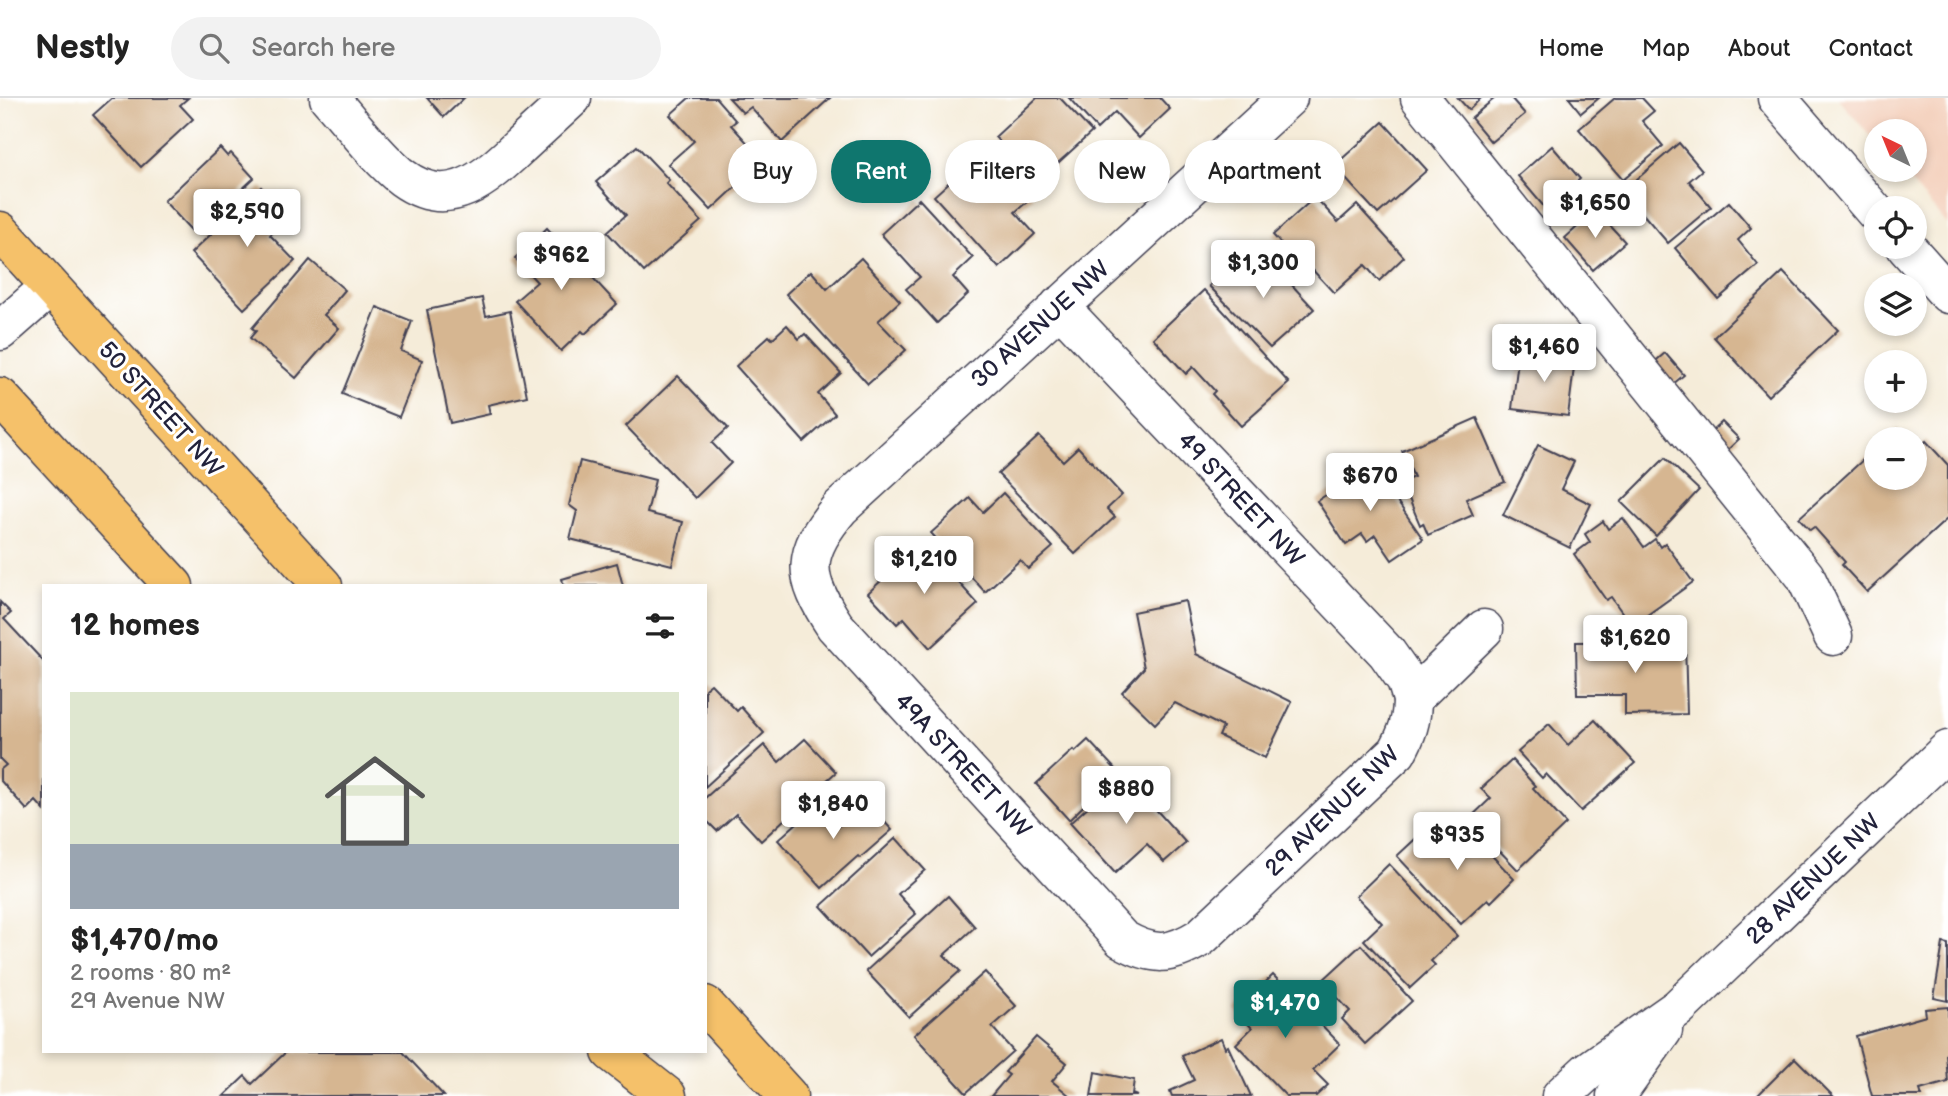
<!DOCTYPE html>
<meta charset="utf-8">
<style>
body{margin:0;font-family:"Balsamiq Sans",sans-serif;background:#f2f2f2;color:#222;height:100vh;display:flex;flex-direction:column;font-size:26px;white-space:nowrap}
*{box-sizing:border-box;margin:0}
p{font-size:23px;color:#767676}
.icon{flex:none;width:38px;height:38px;fill:none;stroke:currentColor;stroke-width:2;stroke-linecap:round;stroke-linejoin:round}
.map{position:relative;flex:1;overflow:hidden}
.panel{position:absolute;left:42px;top:486px;width:665px;height:469px;display:flex;flex-direction:column;background:#fff;border-radius:0px;box-shadow:0 4px 10px #0003}
.panel>*{flex:none}
.guide{position:absolute;left:728px;top:42px;width:665px;height:63px;display:flex;gap:14px}
.needle{width:46px;rotate:317deg}
.tools{position:absolute;left:1864px;top:21px;display:grid;gap:14px}
.tools a{display:grid;place-items:center;width:63px;height:63px;border-radius:50%;background:#fff;box-shadow:0 4px 10px #0003;font-size:35px}
.price{position:absolute;translate:-50% -60px;padding:0 16px;border-radius:7px;background:#fff;color:#222;font-size:23px;line-height:46px;filter:drop-shadow(0 2px 4px #0008)}
.price::after{content:'';position:absolute;left:50%;top:42px;width:21px;height:16px;margin-left:-10px;background:inherit;clip-path:polygon(0 0,100% 0,50% 100%)}
.price.selected{background:#0f766e;color:#fff}
ul{padding:0;list-style:none}
li{display:grid;align-content:center;gap:14px;height:371px;padding:0 28px}
li span{display:grid;place-items:center;height:217px;border-radius:0px;color:#555}
li>.icon{margin-inline-start:auto}
span .icon{width:126px;height:126px;fill:#fffc;stroke-width:1}
li b{font-size:30px}
h2{display:flex;justify-content:space-between;align-items:center;height:84px;padding:0 28px;font-size:30px}
.tag{padding:0 24px;border-radius:32px;background:#fff;box-shadow:0 4px 10px #0003;font-size:24px;line-height:63px}
.tag.selected{background:#0f766e;color:#fff}
header{display:flex;align-items:center;gap:42px;box-sizing:border-box;height:98px;padding:0 35px;background:#fff;border-bottom:2px solid #e0e0e0}
header strong{font-size:33px}
nav{display:flex;gap:38px;margin-inline-start:auto;font-size:24px}
.search{width:490px;height:63px;background:#f2f2f2;display:flex;align-items:center;gap:18px;box-sizing:border-box;padding:0 24px;border-radius:38px;color:#767676;font-size:26px}
.map>svg:first-child{display:block}
.built{fill:#f4d3c0}
.building{fill:#d6b691}
.lines{fill:none;stroke-linecap:round;stroke-linejoin:round}
.minor-casing{stroke:#424053;stroke-width:41}
.major-casing{stroke:#424053;stroke-width:41}
.minor{stroke:#fff;stroke-width:38}
.major{stroke:#f5c16b;stroke-width:38}
.labels{text-anchor:middle;stroke-width:6;stroke-linejoin:round;paint-order:stroke}
.street-label{font-size:24px;fill:#22223b;stroke:#fff}
</style>
<header>
<strong>Nestly</strong>
<div class="search"><svg class="icon" aria-label="search" viewBox="0 0 24 24"><circle cx="10" cy="10" r="6"/><path d="M15 15l6 6"/></svg>Search here</div>
<nav><a>Home</a><a>Map</a><a>About</a><a>Contact</a></nav>
</header>
<div class="map">
<svg width="1948" height="998" viewBox="0 0 1948 998">
<rect width="100%" height="100%" fill="#fff"/>
<filter id="ink" filterUnits="userSpaceOnUse"><feTurbulence type="fractalNoise" baseFrequency=".0143" numOctaves="2"/><feDisplacementMap in="SourceGraphic" scale="14" xChannelSelector="R" yChannelSelector="G"/><feConvolveMatrix kernelMatrix="1 2 1 2 8 2 1 2 1" color-interpolation-filters="sRGB"/></filter>
<filter id="wash" filterUnits="userSpaceOnUse"><feTurbulence type="fractalNoise" baseFrequency=".00686" numOctaves="4" result="noise"/><feDisplacementMap in="SourceGraphic" scale="28" xChannelSelector="R" yChannelSelector="G"/><feGaussianBlur stdDeviation="1.57" result="paint"/><feColorMatrix in="noise" values="0 0 0 0 0 0 0 0 0 0 0 0 0 0 0 0 0 1.4 0 .05"/><feComposite in="paint" operator="in"/></filter>
<g filter="url(#wash)">
<rect width="100%" height="100%" fill="#f5ecd9"/>
<!-- built -->
<polygon class="built" points="1838,0 1948,0 1948,127 1900,72 1914,72 1914,33 1876,33 1876,45"/>
<g id="blocks">
<!-- building -->
<g class="building">
<polygon points="112,0 188,0 180,7 193,21 141,69 93,17"/>
<polygon points="427,0 464,0 444,19"/>
<polygon points="689,0 716,0 736,23 731,27 764,63 711,112 668,66 694,43 670,17"/>
<polygon points="729,0 830,0 782,44 751,9 743,15"/>
<polygon points="1037,0 1060,0 1092,34 1037,84 995,39"/>
<polygon points="1069,0 1160,0 1170,11 1139,40 1115,14 1097,31"/>
<polygon points="1458,0 1481,0 1469,12"/>
<polygon points="1495,0 1511,0 1525,16 1491,44 1471,20"/>
<polygon points="1569,0 1599,0 1581,15"/>
<polygon points="1615,0 1642,0 1654,13 1642,23 1663,48 1623,82 1579,31"/>
<polygon points="1383,24 1427,72 1378,116 1334,68"/>
<polygon points="1679,45 1702,72 1689,83 1711,109 1668,145 1623,93"/>
<polygon points="637,48 669,82 666,85 701,123 644,174 607,134 626,117 596,84"/>
<polygon points="1552,48 1580,81 1546,111 1518,78"/>
<polygon points="220,50 227,58 231,55 254,80 224,108 221,105 191,132 164,103"/>
<polygon points="990,52 1033,99 1015,114 1035,136 999,170 934,98 966,69 968,72"/>
<polygon points="862,59 880,80 860,99 841,78"/>
<polygon points="261,89 290,119 270,137 295,163 244,211 191,155"/>
<polygon points="1315,99 1338,124 1357,107 1404,159 1379,183 1365,167 1334,195 1309,168 1305,172 1273,137"/>
<polygon points="919,101 973,160 953,179 968,196 937,225 906,191 920,179 881,136"/>
<polygon points="1729,104 1751,130 1738,142 1758,167 1718,201 1675,150"/>
<polygon points="1596,112 1625,144 1593,172 1565,140"/>
<polygon points="547,130 617,206 585,236 582,233 561,253 515,203 537,184 515,160"/>
<polygon points="861,160 900,203 878,223 906,252 868,286 786,196 811,173 827,191"/>
<polygon points="310,162 345,192 324,217 339,230 296,280 250,240 256,233 252,230"/>
<polygon points="1269,162 1314,211 1270,250 1209,188 1236,163 1250,178"/>
<polygon points="1783,174 1838,232 1768,298 1714,239"/>
<polygon points="1204,192 1289,285 1241,328 1212,296 1215,293 1193,269 1186,276 1153,240"/>
<polygon points="482,200 486,218 510,213 527,298 488,307 490,316 450,325 427,212"/>
<polygon points="377,209 412,223 401,253 422,262 399,319 342,296"/>
<polygon points="787,227 799,241 805,236 841,275 818,296 835,316 804,344 736,268 769,238 772,241"/>
<polygon points="1519,254 1575,261 1568,318 1512,311"/>
<polygon points="1665,255 1684,277 1661,296 1643,274"/>
<polygon points="678,278 728,330 712,345 731,365 695,400 626,328"/>
<polygon points="1477,320 1505,384 1466,401 1473,417 1428,437 1423,425 1420,427 1402,384 1414,379 1402,353"/>
<polygon points="1722,324 1739,341 1718,361 1701,343"/>
<polygon points="1897,331 1906,341 1886,341"/>
<polygon points="1039,338 1063,363 1078,349 1122,397 1107,411 1115,419 1075,456 998,376"/>
<polygon points="1926,343 1948,367 1948,420 1867,494 1842,467 1845,464 1814,429 1810,432 1799,420 1876,350 1876,380 1914,380 1914,350 1916,352"/>
<polygon points="1538,347 1574,364 1561,391 1591,406 1570,450 1503,417"/>
<polygon points="1665,360 1699,392 1656,438 1621,404"/>
<polygon points="580,363 655,382 647,415 683,424 672,467 570,441 577,413 569,407"/>
<polygon points="1370,364 1423,441 1392,462 1375,437 1367,443 1362,436 1346,447 1317,403 1344,385 1343,383"/>
<polygon points="1003,395 1053,449 1028,471 1020,462 985,494 931,435 970,400 983,414"/>
<polygon points="1623,420 1644,449 1655,441 1660,449 1665,445 1693,484 1632,528 1611,499 1606,502 1574,456 1590,444 1585,436 1603,423 1608,431"/>
<polygon points="922,444 978,506 930,550 904,520 897,526 868,495"/>
<polygon points="617,465 623,488 564,488 562,481"/>
<polygon points="1185,503 1196,556 1292,604 1265,660 1219,638 1223,629 1175,605 1155,626 1122,594 1144,570 1133,514"/>
<polygon points="0,504 11,515 4,521 44,564 44,712 36,703 27,712 0,682 0,672 6,667 0,661"/>
<polygon points="1685,543 1687,616 1625,617 1625,597 1577,597 1576,544"/>
<polygon points="711,586 737,613 741,609 764,635 705,689 705,591"/>
<polygon points="1595,622 1635,665 1581,713 1546,676 1542,680 1518,654 1549,626 1568,647"/>
<polygon points="805,641 836,674 761,743 736,716 717,733 705,721 705,700 764,647 779,664"/>
<polygon points="1088,642 1118,674 1069,722 1036,686 1073,652 1075,654"/>
<polygon points="1512,662 1535,688 1533,690 1566,726 1518,772 1469,721 1491,700 1481,691"/>
<polygon points="1124,676 1186,745 1164,764 1147,746 1115,775 1070,725"/>
<polygon points="865,703 892,732 860,760 858,758 822,790 778,742 817,707 837,729"/>
<polygon points="1466,730 1514,781 1491,804 1488,801 1461,826 1397,758 1426,731 1444,750"/>
<polygon points="896,740 925,772 898,796 916,816 868,859 821,808"/>
<polygon points="1389,766 1457,838 1431,863 1435,867 1410,890 1364,842 1382,825 1356,798"/>
<polygon points="948,798 975,829 944,857 960,873 909,919 866,873"/>
<polygon points="1943,845 1948,846 1948,903 1934,900"/>
<polygon points="1361,847 1412,903 1365,946 1342,921 1350,913 1322,883"/>
<polygon points="985,874 1016,908 992,929 1013,953 966,995 914,937"/>
<polygon points="1273,877 1340,946 1313,972 1328,987 1316,998 1286,998 1236,946 1252,930 1236,913"/>
<polygon points="1948,909 1948,955 1946,956 1948,984 1920,992 1922,998 1872,998 1856,938 1926,918 1925,911"/>
<polygon points="1036,939 1067,965 1052,983 1070,998 991,998 1009,977 1005,974"/>
<polygon points="1221,940 1225,950 1228,948 1251,998 1172,998 1170,993 1194,982 1182,958"/>
<polygon points="286,954 403,954 444,998 224,998 245,978 252,986"/>
<polygon points="1795,960 1833,998 1757,998"/>
<polygon points="1095,974 1134,982 1132,996 1137,998 1091,998"/>
</g>
</g>
</g>
<g filter="url(#ink)">
<use href="#blocks" fill-opacity="0" stroke="#424053" stroke-width="2"/>
<g class="lines">
<defs>
<g id="minor">
<path d="M 329,0 C 350,23 379,62 403,80 C 450,114 486,80 520,48 C 537,32 555,16 572,0"/>
<path d="M 1288,0 L 840,410 C 801,456 802,478 835,528 L 1122,841 C 1154,859 1170,858 1201,839 L 1397,654 C 1407,636 1412,623 1412,601 L 1484,531"/>
<polyline points="1420,0 1805,478 1833,538"/>
<polyline points="1777,0 1876,115"/>
<polyline points="1906,149 1948,196"/>
<polyline points="1059,208 1387,555 1406,582 1412,601"/>
<polyline points="0,233 50,189"/>
<polyline points="1561,998 1587,974 1678,910 1948,652"/>
<polyline points="1616,998 1663,932"/>
</g>
<g id="major">
<polyline points="0,133 323,488"/>
<polyline points="0,299 174,488"/>
<polyline points="705,907 788,998"/>
<polyline points="611,954 667,998"/>
</g>
</defs>
<!-- minor casing -->
<use href="#minor" class="minor-casing"/>
<!-- major casing -->
<use href="#major" class="major-casing"/>
<!-- minor -->
<use href="#minor" class="minor"/>
<!-- major -->
<use href="#major" class="major"/>
</g>
</g>
<g class="labels">
<!-- street labels -->
<g class="street-label">
<text transform="translate(1040 226) rotate(-42)" y="8">30 AVENUE NW</text>
<text transform="translate(161 311) rotate(48)" y="8">50 STREET NW</text>
<text transform="translate(1241 401) rotate(47)" y="8">49 STREET NW</text>
<text transform="translate(963 667) rotate(47)" y="8">49A STREET NW</text>
<text transform="translate(1332 713) rotate(-44)" y="8">29 AVENUE NW</text>
<text transform="translate(1813 781) rotate(-44)" y="8">28 AVENUE NW</text>
</g>
</g>
</svg>
<div class="tools">
<a><svg class="needle" viewBox="-14 -14 28 28"><path d="M0-13l5 13h-10z" fill="#e53935"/><path d="M0 13l5-13h-10z" fill="#767676"/></svg></a>
<a><svg class="icon" aria-label="locate" viewBox="0 0 24 24"><circle cx="12" cy="12" r="6"/><path d="M12 2v4M12 18v4M2 12h4M18 12h4"/></svg></a>
<a><svg class="icon" aria-label="layers" viewBox="0 0 24 24"><path d="M12 4l9 5-9 5-9-5zM3 14l9 5 9-5"/></svg></a>
<a>+</a>
<a>−</a>
</div>
<b class="price" style="left:1595px;top:142px">$1,650</b>
<b class="price" style="left:247px;top:151px">$2,590</b>
<b class="price" style="left:561px;top:194px">$962</b>
<b class="price" style="left:1263px;top:202px">$1,300</b>
<b class="price" style="left:1544px;top:286px">$1,460</b>
<b class="price" style="left:1370px;top:415px">$670</b>
<b class="price" style="left:924px;top:498px">$1,210</b>
<b class="price" style="left:1635px;top:577px">$1,620</b>
<b class="price" style="left:1126px;top:728px">$880</b>
<b class="price" style="left:833px;top:743px">$1,840</b>
<b class="price" style="left:1457px;top:774px">$935</b>
<b class="price selected" style="left:1285px;top:942px">$1,470</b>
<div class="guide">
<a class="tag">Buy</a>
<a class="tag selected">Rent</a>
<a class="tag">Filters</a>
<a class="tag">New</a>
<a class="tag">Apartment</a>
</div>
<section class="panel">
<h2>12 homes<svg class="icon" aria-label="filters" viewBox="0 0 24 24"><path d="M4 7h16M4 17h16"/><circle cx="9" cy="7" r="2"/><circle cx="15" cy="17" r="2"/></svg></h2>
<ul>
<li><span style="background:linear-gradient(#dfe7d0 70%,#9aa5b1 0)"><svg class="icon" aria-label="home" viewBox="0 0 24 24"><path d="M3 11l9-7 9 7M6 9v11h12V9"/></svg></span><div><b>$1,470/mo</b><p>2 rooms · 80 m²</p><p>29 Avenue NW</p></div></li>
</ul>
</section>
</div>
